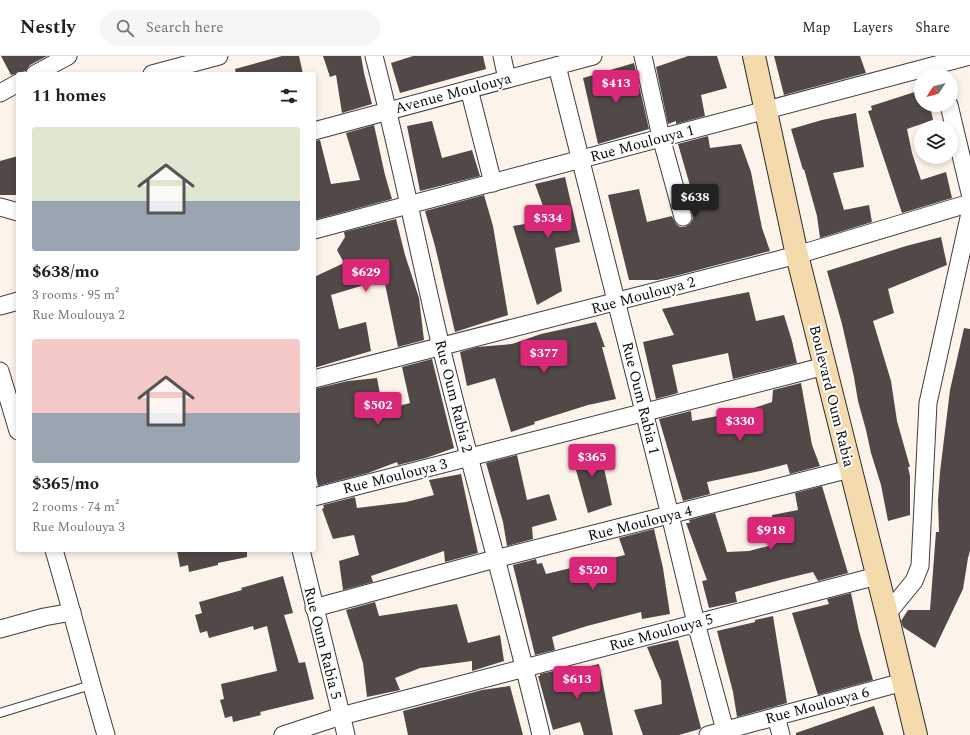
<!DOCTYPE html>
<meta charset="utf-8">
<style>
body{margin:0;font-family:Spectral,serif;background:#f6f6f6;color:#202124;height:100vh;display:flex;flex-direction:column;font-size:15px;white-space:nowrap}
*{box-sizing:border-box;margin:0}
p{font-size:13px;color:#757577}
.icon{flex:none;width:22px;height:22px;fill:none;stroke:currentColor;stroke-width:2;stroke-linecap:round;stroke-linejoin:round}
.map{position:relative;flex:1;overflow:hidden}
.panel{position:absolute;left:16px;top:16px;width:300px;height:480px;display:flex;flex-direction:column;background:#fff;border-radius:4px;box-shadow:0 2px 6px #0003}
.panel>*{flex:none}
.needle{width:26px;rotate:234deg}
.fabs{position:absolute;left:914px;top:12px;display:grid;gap:8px}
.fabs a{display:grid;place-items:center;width:44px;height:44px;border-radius:50%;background:#fff;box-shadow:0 2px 6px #0003;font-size:20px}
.price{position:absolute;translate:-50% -34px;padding:0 9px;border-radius:4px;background:#db2777;color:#fff;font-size:13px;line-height:26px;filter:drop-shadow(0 1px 2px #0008)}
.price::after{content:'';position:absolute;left:50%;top:24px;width:12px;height:9px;margin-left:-6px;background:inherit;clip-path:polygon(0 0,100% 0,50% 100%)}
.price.on{background:#222;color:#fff}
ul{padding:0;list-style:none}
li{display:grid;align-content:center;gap:8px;height:212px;padding:0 16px}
li span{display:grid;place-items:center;height:124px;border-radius:4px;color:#555}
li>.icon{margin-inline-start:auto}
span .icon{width:72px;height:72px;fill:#fffc;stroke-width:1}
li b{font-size:17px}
h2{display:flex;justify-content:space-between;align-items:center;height:48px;padding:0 16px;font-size:17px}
header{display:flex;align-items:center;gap:24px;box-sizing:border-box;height:56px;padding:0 20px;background:#fff;border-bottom:1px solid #e0e0e0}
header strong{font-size:19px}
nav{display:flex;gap:22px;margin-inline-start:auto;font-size:14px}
.search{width:280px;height:36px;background:#f6f6f6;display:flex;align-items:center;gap:10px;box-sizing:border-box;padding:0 14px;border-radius:22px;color:#757577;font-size:15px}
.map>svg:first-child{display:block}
.building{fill:#514948}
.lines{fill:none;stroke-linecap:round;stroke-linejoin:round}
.lane-casing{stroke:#3d3d3d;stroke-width:10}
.street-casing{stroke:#3d3d3d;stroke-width:19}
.secondary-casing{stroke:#2c2c2c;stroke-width:24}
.lane{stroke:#fff;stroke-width:8}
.street{stroke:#fff;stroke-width:17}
.secondary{stroke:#f4daad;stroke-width:22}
.labels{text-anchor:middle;stroke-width:4;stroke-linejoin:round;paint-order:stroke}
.street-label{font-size:15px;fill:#0a0a0a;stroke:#fff}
</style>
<header>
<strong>Nestly</strong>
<div class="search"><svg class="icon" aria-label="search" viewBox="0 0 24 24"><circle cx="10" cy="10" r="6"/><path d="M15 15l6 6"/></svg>Search here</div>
<nav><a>Map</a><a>Layers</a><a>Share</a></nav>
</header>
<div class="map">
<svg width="970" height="679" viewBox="0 0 970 679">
<rect width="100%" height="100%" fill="#fcf4ea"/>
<!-- building -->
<g class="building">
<polygon points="1,0 47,0 30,9 26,15 11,19"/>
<polygon points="282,0 299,0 303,18 236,18 235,13"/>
<polygon points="323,0 361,0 364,17 372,48 342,57 336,19 330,21"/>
<polygon points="413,0 483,0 486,13 400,37 391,7"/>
<polygon points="688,0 717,0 727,32 701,39 705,60 676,68 676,65 668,68 656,11"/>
<polygon points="774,0 860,0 866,17 784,39"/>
<polygon points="634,7 649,73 598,88 583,22"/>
<polygon points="921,34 921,49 930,49 933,64 907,73 912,97 921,124 946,116 952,142 902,157 868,55 872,54 871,50"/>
<polygon points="856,57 864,111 833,117 844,154 869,149 872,166 820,182 817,160 804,113 803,114 791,73 822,64"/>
<polygon points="432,65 442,102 472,94 480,120 420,135 407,70"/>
<polygon points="374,69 385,119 392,143 314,164 314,85 320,84 331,128 360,124 346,77"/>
<polygon points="708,80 710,92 741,88 751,116 762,172 770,195 675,220 657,224 629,224 608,139 639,133 647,166 672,160 676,168 680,171 685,171 690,168 693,163 692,155 697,154 678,88"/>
<polygon points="18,100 18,139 0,139 0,105"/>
<polygon points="565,121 580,186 555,192 562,235 537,249 513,170 548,164 535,128"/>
<polygon points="484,139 493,170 508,259 455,276 435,190 425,155"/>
<polygon points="396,163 405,199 419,242 424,284 398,291 384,223 331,239 339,273 366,266 371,295 314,312 314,221 344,207 337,194 345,181 344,176"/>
<polygon points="941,181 947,209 888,233 894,257 873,265 891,325 897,365 910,411 908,411 910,420 910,459 888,465 881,429 871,397 866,374 858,345 854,321 842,268 827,215 906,190"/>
<polygon points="749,236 756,265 784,259 792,285 797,307 733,323 728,297 672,309 678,337 656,343 643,286 674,279 662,253"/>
<polygon points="596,266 605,291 602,291 616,343 588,349 534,366 535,368 511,376 495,322 467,330 460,296 477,291 512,288 541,278"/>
<polygon points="964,272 970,273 970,495 968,502 963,533 935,592 903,571 901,565 908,554 930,554 936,476 939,476 938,444 940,416 950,334"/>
<polygon points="432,303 454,392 426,402 398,409 397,406 368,417 318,430 314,411 314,333 348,325 377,322 383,354 410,347 402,311"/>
<polygon points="801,327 812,389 820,410 790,418 787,408 760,415 707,426 710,438 683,445 659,363 691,355 692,365 748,354 772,346 773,334"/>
<polygon points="599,389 612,449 588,457 571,396"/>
<polygon points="517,399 527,444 549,438 557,464 532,471 533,483 507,490 503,466 486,407"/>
<polygon points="461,418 478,497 445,506 444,495 371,520 373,526 343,534 339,505 359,499 354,479 333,483 322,453 324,452 323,449 355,441 357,452 406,446 434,439 429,424"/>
<polygon points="822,430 848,517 818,525 813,516 784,523 735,536 737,546 709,552 702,525 707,524 686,467 690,467 689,464 715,457 727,496 749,495 776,488 772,459 798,454 795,437"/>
<polygon points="654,473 663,512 670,558 642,563 641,556 587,570 552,581 555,594 535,599 513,509 536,503 537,508 542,507 546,518 625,499 619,482"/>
<polygon points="177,494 247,494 247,501 218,507 218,509 189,516 188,509 180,511"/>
<polygon points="283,520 293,557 284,559 299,607 305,606 314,643 260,656 261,659 233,666 232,660 225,662 220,644 224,643 221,628 277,615 267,570 254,574 253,570 209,582 207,575 200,577 195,559 202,557 199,546 242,534 241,532"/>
<polygon points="851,537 859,575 873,624 818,639 792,557 829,548 827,543"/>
<polygon points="375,546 379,560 457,548 468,587 500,579 504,605 472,615 472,605 420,612 395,622 400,634 367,641 363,607 346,554"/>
<polygon points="773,560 787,647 737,661 733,636 717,575 755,566 755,564"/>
<polygon points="678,584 701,672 700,673 679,679 643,679 634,654 662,648 661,625 647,591"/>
<polygon points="599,608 613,679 584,679 580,666 553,674 538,620 540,620 540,618 558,614 558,617"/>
<polygon points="510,630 523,679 408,679 403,655 482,634"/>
<polygon points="874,650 884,679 796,679 796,677"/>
</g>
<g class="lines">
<defs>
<polyline id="lane" points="0,657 91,629"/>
<g id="street">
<path d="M 374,0 C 399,96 418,194 441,291 C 473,421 510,549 541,679"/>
<polyline points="502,0 507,23"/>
<polyline points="643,0 661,81 683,161"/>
<polyline points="557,10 670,459 696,567 725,674"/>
<polyline points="35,18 68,0"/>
<polyline points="152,18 219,0"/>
<polyline points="469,33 493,127"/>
<polyline points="0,37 18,27"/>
<polyline points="949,49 970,137"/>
<polyline points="314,75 593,0"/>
<polyline points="0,151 18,156"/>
<polyline points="314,174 970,0"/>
<polyline points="0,250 18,245"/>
<polyline points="0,315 18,375"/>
<polyline points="314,323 797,199 970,147"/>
<polyline points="314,441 825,310"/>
<path d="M 54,494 C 72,555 88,618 106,679"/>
<polyline points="301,494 346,679"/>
<polyline points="314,552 495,503 850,413"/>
<polyline points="887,558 914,525 920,510 928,347 970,157"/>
<polyline points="0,573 44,561 72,556"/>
<polyline points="776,660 781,679"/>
<polyline points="283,679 341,660 877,520"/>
<polyline points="708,679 903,626"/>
</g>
<polyline id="secondary" points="754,0 797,199 887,558 916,679"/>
</defs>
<!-- lane casing -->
<use href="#lane" class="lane-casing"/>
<!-- street casing -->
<use href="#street" class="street-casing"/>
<!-- secondary casing -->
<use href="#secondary" class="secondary-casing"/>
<!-- lane -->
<use href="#lane" class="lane"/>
<!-- street -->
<use href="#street" class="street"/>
<!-- secondary -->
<use href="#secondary" class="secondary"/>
</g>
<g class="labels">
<!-- street labels -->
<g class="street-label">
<text transform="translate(453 37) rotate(-15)" y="5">Avenue Moulouya</text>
<text transform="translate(642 87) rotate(-15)" y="5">Rue Moulouya 1</text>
<text transform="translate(643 239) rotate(-15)" y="5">Rue Moulouya 2</text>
<text transform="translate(454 340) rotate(76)" y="5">Rue Oum Rabia 2</text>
<text transform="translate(832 340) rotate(76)" y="5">Boulevard Oum Rabia</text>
<text transform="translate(641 342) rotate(76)" y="5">Rue Oum Rabia 1</text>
<text transform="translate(395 420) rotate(-14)" y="5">Rue Moulouya 3</text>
<text transform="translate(640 467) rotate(-14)" y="5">Rue Moulouya 4</text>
<text transform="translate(661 576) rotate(-15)" y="5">Rue Moulouya 5</text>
<text transform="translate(323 587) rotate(76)" y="5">Rue Oum Rabia 5</text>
<text transform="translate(817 649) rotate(-15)" y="5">Rue Moulouya 6</text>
</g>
</g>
</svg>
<div class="fabs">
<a><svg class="needle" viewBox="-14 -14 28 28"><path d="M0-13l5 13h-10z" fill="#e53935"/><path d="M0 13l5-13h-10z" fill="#757577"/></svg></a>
<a><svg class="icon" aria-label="layers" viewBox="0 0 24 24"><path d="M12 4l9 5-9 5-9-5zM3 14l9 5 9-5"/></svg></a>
</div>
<b class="price" style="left:616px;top:48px">$413</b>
<b class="price on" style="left:695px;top:162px">$638</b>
<b class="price" style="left:548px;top:183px">$534</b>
<b class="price" style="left:366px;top:237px">$629</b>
<b class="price" style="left:544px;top:318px">$377</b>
<b class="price" style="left:378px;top:370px">$502</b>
<b class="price" style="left:740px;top:386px">$330</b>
<b class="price" style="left:592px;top:422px">$365</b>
<b class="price" style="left:771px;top:495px">$918</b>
<b class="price" style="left:593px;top:535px">$520</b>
<b class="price" style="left:577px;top:644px">$613</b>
<section class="panel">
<h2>11 homes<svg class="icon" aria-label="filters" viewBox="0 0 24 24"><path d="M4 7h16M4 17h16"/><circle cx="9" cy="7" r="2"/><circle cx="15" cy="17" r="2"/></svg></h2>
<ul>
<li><span style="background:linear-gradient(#dfe7d0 60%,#9aa5b1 0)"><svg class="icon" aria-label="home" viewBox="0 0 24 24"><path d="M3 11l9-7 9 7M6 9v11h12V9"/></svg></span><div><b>$638/mo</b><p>3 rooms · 95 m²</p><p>Rue Moulouya 2</p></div></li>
<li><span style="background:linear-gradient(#f6c9c9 60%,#9aa5b1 0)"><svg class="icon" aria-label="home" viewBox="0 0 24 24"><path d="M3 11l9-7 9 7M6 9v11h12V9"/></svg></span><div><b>$365/mo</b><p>2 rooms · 74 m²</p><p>Rue Moulouya 3</p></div></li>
</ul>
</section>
</div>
